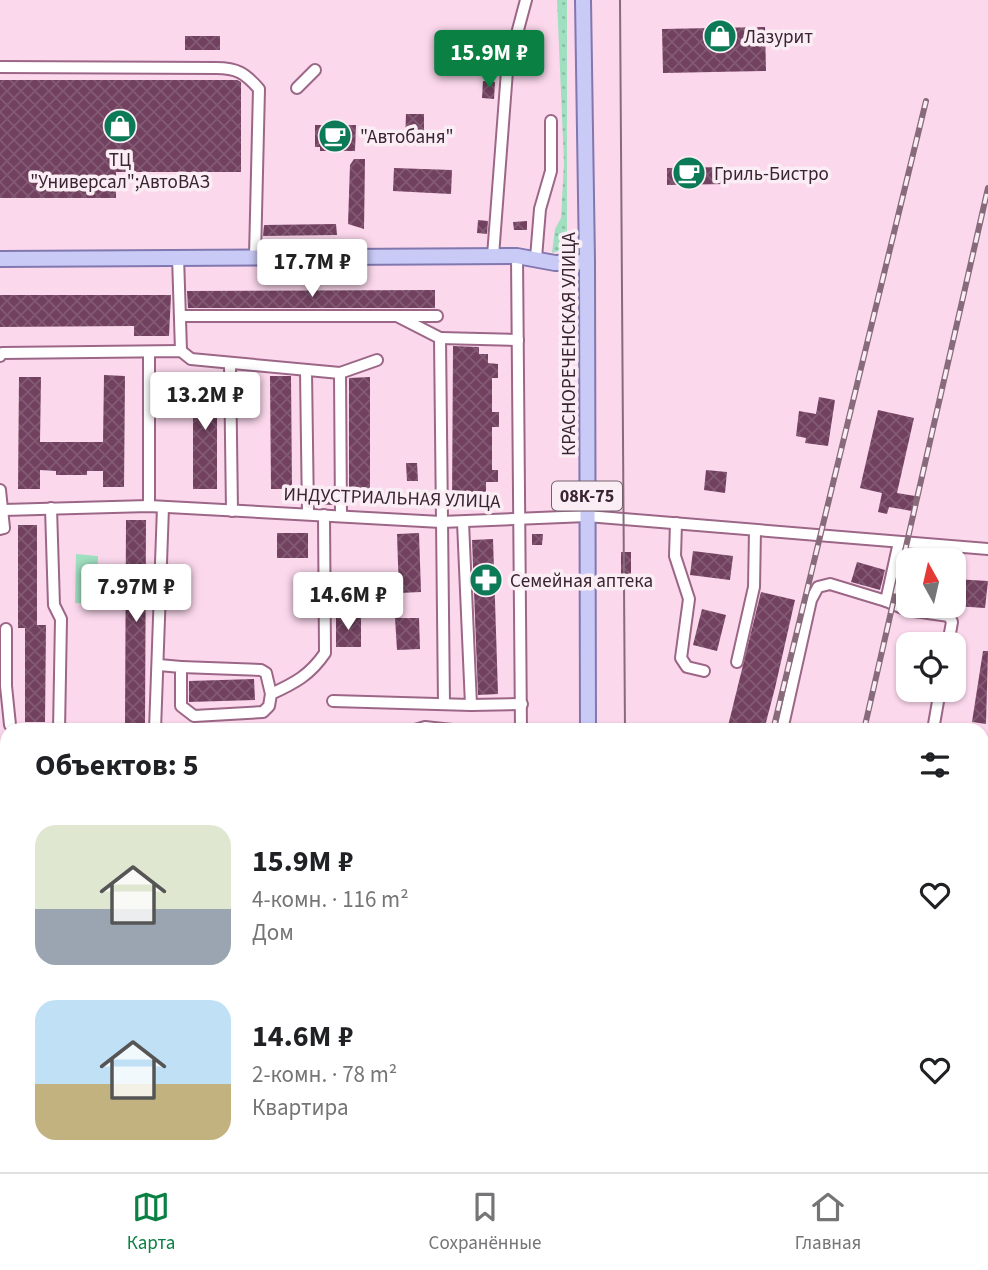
<!DOCTYPE html>
<html lang="ru">
<meta charset="utf-8">
<style>
body{margin:0;font-family:"Source Sans 3",sans-serif;background:#f6f6f6;color:#202124;height:100vh;display:flex;flex-direction:column;font-size:26px;white-space:nowrap}
*{box-sizing:border-box;margin:0}
p{font-size:23px;color:#757577}
.icon{flex:none;width:38px;height:38px;fill:none;stroke:currentColor;stroke-width:2;stroke-linecap:round;stroke-linejoin:round}
.map{position:relative;flex:1;overflow:hidden}
.drawer{position:absolute;left:0px;top:723px;width:989px;height:450px;display:flex;flex-direction:column;background:#fff;border-radius:21px 21px 0 0;box-shadow:0 2px 5px #0004}
.drawer>*{flex:none}
.needle{width:46px;rotate:352deg}
.fabs{position:absolute;left:896px;top:548px;display:grid;gap:14px}
.fabs a{display:grid;place-items:center;width:70px;height:70px;border-radius:14px;background:#fff;box-shadow:0 2px 5px #0004;font-size:35px}
.price{position:absolute;translate:-50% -60px;padding:0 16px;border-radius:7px;background:#fff;color:#222;font-size:23px;line-height:46px;filter:drop-shadow(0 2px 4px #0008)}
.price::after{content:'';position:absolute;left:50%;top:42px;width:21px;height:16px;margin-left:-10px;background:inherit;clip-path:polygon(0 0,100% 0,50% 100%)}
.price.selected{background:#0b8043;color:#fff}
ul{padding:0;list-style:none}
li{display:flex;align-items:center;gap:21px;height:175px;padding:0 35px}
li span{display:grid;place-items:center;flex:none;width:196px;height:140px;border-radius:21px;color:#555}
li>.icon{margin-inline-start:auto}
span .icon{width:84px;height:84px;fill:#fffc;stroke-width:1}
li b{font-size:30px}
h2{display:flex;justify-content:space-between;align-items:center;height:84px;padding:0 35px;font-size:30px}
.tabs{display:flex;justify-content:space-around;align-items:center;height:98px;border-top:2px solid #e0e0e0;background:#fff;font-size:19px;color:#757577}
.tabs a{display:grid;justify-items:center;gap:4px}
.tabs .selected{color:#0b8043}
.map>svg:first-child{display:block}
.green{fill:url(#green-dots)}
.pitch{fill:#a0dfc0}
.building{fill:url(#building-cross-hatch)}
.lines{fill:none;stroke-linecap:round;stroke-linejoin:round}
.minor-casing{stroke:#9c6787;stroke-width:14}
.major-casing{stroke:#8078ae;stroke-width:18}
.minor{stroke:#fff;stroke-width:10}
.major{stroke:#cacaf7;stroke-width:14}
.tram{stroke:#876b7b;stroke-width:2}
.rail-casing{stroke:#876b7b;stroke-width:6}
.rail{stroke:#faedf4;stroke-width:3.5;stroke-dasharray:10;stroke-linecap:butt}
.labels{text-anchor:middle;stroke-width:7;stroke-linejoin:round;paint-order:stroke}
.shield{fill:#faedf4;stroke:#74606c;stroke-width:2}
.shield-label{font-size:18px;font-weight:bold;fill:#3a2431}
.poi-label{font-size:19px;fill:#3a2431;stroke:#faedf4;text-anchor:start}
.street-label{font-size:19px;fill:#3a2431;stroke:#faedf4}
</style>
<div class="map">
<svg width="988" height="1172" viewBox="0 0 988 1172">
<defs>
<pattern id="green-dots" width="8" height="8" patternUnits="userSpaceOnUse" patternTransform="scale(1.75)"><rect width="8" height="8" fill="#a0dfc0"/><path d="M2 2h.1M6 6h.1" fill="none" stroke="#8bbfa5" stroke-width="1.8" stroke-linecap="round"/></pattern>
<pattern id="building-cross-hatch" width="8" height="8" patternUnits="userSpaceOnUse" patternTransform="scale(1.75)"><rect width="8" height="8" fill="#72415f"/><path d="M0 0l8 8M0 8l8-8" fill="none" stroke="#825a73"/></pattern>
</defs>
<rect width="100%" height="100%" fill="#fcd8ed"/>
<!-- green -->
<polygon class="green" points="557,0 567,0 567,236 564,249 552,253 555,229 561,218 564,163"/>
<!-- pitch -->
<g class="pitch">
<polygon points="170,376 171,405 158,407 156,378"/>
<polygon points="76,554 98,556 97,604 75,603"/>
</g>
<!-- building -->
<g class="building">
<polygon points="765,27 766,71 663,73 662,29"/>
<rect x="185" y="36" width="35" height="14"/>
<polygon points="0,80 237,80 241,82 241,172 116,172 116,198 0,198"/>
<polygon points="483,81 495,82 494,99 482,98"/>
<polygon points="406,114 424,114 424,142 405,142"/>
<polygon points="315,125 356,125 355,151 320,151 320,147 315,147"/>
<polygon points="354,159 365,159 364,229 348,224 350,165"/>
<polygon points="727,167 727,184 667,185 667,168"/>
<polygon points="394,168 452,170 451,194 393,191"/>
<polygon points="478,220 488,221 487,234 477,233"/>
<polygon points="527,221 527,230 514,230 513,222"/>
<polygon points="336,224 337,235 263,236 264,225"/>
<polygon points="435,290 435,308 188,308 187,291"/>
<polygon points="0,295 171,295 169,336 134,336 134,326 0,327"/>
<polygon points="453,346 479,347 479,354 488,354 488,363 498,364 498,378 492,378 492,412 499,412 499,427 492,427 492,470 498,470 498,482 486,482 486,492 478,492 477,504 452,503"/>
<polygon points="104,375 125,376 124,487 103,487 103,471 87,471 87,475 56,475 56,471 40,470 40,489 18,489 19,377 41,377 40,442 103,442"/>
<rect x="193" y="375" width="24" height="114"/>
<polygon points="270,376 291,376 292,489 271,489"/>
<polygon points="370,377 370,490 349,490 349,378"/>
<polygon points="819,397 835,400 828,446 805,443 806,438 796,436 799,411 816,414"/>
<polygon points="878,410 914,418 897,493 915,496 912,511 889,507 887,514 878,512 882,493 860,488"/>
<polygon points="406,463 417,463 418,481 407,481"/>
<polygon points="706,470 727,472 725,493 704,490"/>
<polygon points="317,493 333,494 333,505 316,504"/>
<polygon points="126,520 146,520 145,727 125,727"/>
<polygon points="18,525 37,525 37,625 46,625 45,722 25,722 25,628 18,628"/>
<rect x="277" y="533" width="31" height="25"/>
<polygon points="419,533 421,592 399,593 397,534"/>
<polygon points="532,534 543,534 542,545 532,545"/>
<polygon points="493,539 498,694 478,695 472,540"/>
<polygon points="693,551 733,556 730,580 690,575"/>
<rect x="621" y="552" width="10" height="27"/>
<polygon points="857,562 885,570 880,590 851,582"/>
<polygon points="954,579 988,581 985,608 954,606"/>
<polygon points="761,592 795,600 775,688 764,730 727,730"/>
<polygon points="702,609 726,615 717,651 693,645"/>
<rect x="336" y="618" width="25" height="29"/>
<polygon points="395,618 419,618 420,649 397,650"/>
<polygon points="983,651 988,651 986,724 972,722"/>
<polygon points="254,679 255,700 189,702 189,681"/>
</g>
<g class="lines">
<defs>
<g id="minor">
<path d="M 0,67 L 216,68 C 237,68 245,73 259,89 L 255,256"/>
<polyline points="297,88 315,70"/>
<polyline points="178,256 181,351"/>
<polyline points="493,256 507,71 526,0"/>
<polyline points="517,256 521,730"/>
<polyline points="536,258 540,209 551,171 551,121"/>
<polyline points="181,316 437,316"/>
<polyline points="397,316 440,338 444,704"/>
<polyline points="440,338 518,340"/>
<polyline points="0,356 2,353 181,351 191,359 340,373 377,360"/>
<polyline points="230,364 232,511"/>
<polyline points="306,371 308,514"/>
<polyline points="340,373 341,516"/>
<polyline points="0,490 4,528 0,529"/>
<polyline points="149,506 149,352"/>
<polyline points="51,508 54,605 61,619 59,730"/>
<polyline points="3,510 149,506 441,522 587,516 988,549"/>
<polyline points="463,522 471,705 522,704"/>
<polyline points="676,523 675,556 689,599 681,658 687,667 704,671"/>
<polyline points="886,601 907,610 949,616 952,622 948,644"/>
<polyline points="6,629 6,686 10,725"/>
<polyline points="737,662 754,587 755,530"/>
<path d="M 159,665 L 181,667 L 181,706 L 194,716 L 263,712 L 269,706 L 271,694 C 295,683 310,675 325,653 L 324,515"/>
<polyline points="181,667 261,670 266,673 271,694"/>
<polyline points="333,701 471,705"/>
<polyline points="155,730 163,507"/>
<polyline points="415,730 425,727 452,730"/>
<polyline points="782,730 811,600 818,587 830,584 886,601 899,542"/>
<polyline points="933,730 940,690"/>
<polyline points="982,937 988,898"/>
<polyline points="982,958 988,970"/>
<polyline points="0,1029 7,1030"/>
<polyline points="0,1167 49,1172"/>
<polyline points="343,1167 343,1166"/>
<polyline points="528,1172 529,1166"/>
<polyline points="614,1172 615,1166"/>
<polyline points="826,1172 828,1166"/>
</g>
<g id="major">
<polyline points="583,0 587,262 588,730"/>
<polyline points="0,259 517,256 555,263 587,262"/>
<polyline points="566,1172 567,1166"/>
</g>
</defs>
<!-- minor casing -->
<use href="#minor" class="minor-casing"/>
<!-- major casing -->
<use href="#major" class="major-casing"/>
<!-- minor -->
<use href="#minor" class="minor"/>
<!-- major -->
<use href="#major" class="major"/>
<!-- tram -->
<g class="tram">
<polyline points="620,0 625,730"/>
<polyline points="597,1172 597,1166"/>
</g>
<defs>
<g id="rail">
<polyline points="773,730 926,101"/>
<polyline points="864,730 988,188"/>
<polyline points="807,1166 808,1172"/>
</g>
</defs>
<!-- rail casing -->
<use href="#rail" class="rail-casing"/>
<!-- rail -->
<use href="#rail" class="rail"/>
</g>
<!-- icons -->
<defs>
<symbol id="shop-disc" viewBox="-11 -11 22 22"><circle r="9.5" fill="#0c7a56" stroke="#faedf4"/><path d="M-5-2.5h2.3a2.7 3.5 0 0 1 5.4 0H5L5.5 6h-11ZM-1.5-2.5h3a1.5 2.3 0 0 0-3 0Z" fill="#fff"/></symbol>
<symbol id="cafe-disc" viewBox="-11 -11 22 22"><circle r="9.5" fill="#0c7a56" stroke="#faedf4"/><path d="M-5.5-4.5H6V0H3Q3 3.5 0 3.5H-2.5Q-5.5 3.5-5.5 0ZM3-3.2v2h1.7v-2ZM-6 4.5H4V6H-6Z" fill="#fff"/></symbol>
<symbol id="pharmacy-disc" viewBox="-11 -11 22 22"><circle r="9.5" fill="#0c7a56" stroke="#faedf4"/><path d="M-2-6h4v4h4v4h-4v4h-4v-4h-4v-4h4Z" fill="#fff"/></symbol>
</defs>
<g fill-rule="evenodd">
<use href="#shop-disc" x="701" y="17" width="38" height="38"/>
<use href="#shop-disc" x="101" y="107" width="38" height="38"/>
<use href="#cafe-disc" x="316" y="117" width="38" height="38"/>
<use href="#cafe-disc" x="670" y="154" width="38" height="38"/>
<use href="#pharmacy-disc" x="467" y="561" width="38" height="38"/>
</g>
<g class="labels">
<!-- shield labels -->
<rect class="shield" x="552" y="481.5" width="70" height="29" rx="5"/>
<g class="shield-label">
<text x="587" y="502">08К-75</text>
</g>
<!-- poi labels -->
<g class="poi-label">
<text x="744" y="43">Лазурит</text>
<text x="360" y="143">"Автобаня"</text>
<text x="120" y="166" text-anchor="middle">ТЦ<tspan x="120" dy="22">"Универсал";АвтоВАЗ</tspan></text>
<text x="714" y="180">Гриль-Бистро</text>
<text x="510" y="587">Семейная аптека</text>
</g>
<!-- street labels -->
<g class="street-label">
<text transform="translate(568 344) rotate(-90)" y="7">КРАСНОРЕЧЕНСКАЯ УЛИЦА</text>
<text transform="translate(392 497) rotate(2)" y="7">ИНДУСТРИАЛЬНАЯ УЛИЦА</text>
</g>
</g>
</svg>
<div class="fabs">
<a><svg class="needle" viewBox="-14 -14 28 28"><path d="M0-13l5 13h-10z" fill="#e53935"/><path d="M0 13l5-13h-10z" fill="#757577"/></svg></a>
<a><svg class="icon" aria-label="locate" viewBox="0 0 24 24"><circle cx="12" cy="12" r="6"/><path d="M12 2v4M12 18v4M2 12h4M18 12h4"/></svg></a>
</div>
<b class="price selected" style="left:489px;top:90px">15.9M ₽</b>
<b class="price" style="left:312px;top:299px">17.7M ₽</b>
<b class="price" style="left:205px;top:432px">13.2M ₽</b>
<b class="price" style="left:136px;top:624px">7.97M ₽</b>
<b class="price" style="left:348px;top:632px">14.6M ₽</b>
<section class="drawer">
<h2>Объектов: 5<svg class="icon" aria-label="filters" viewBox="0 0 24 24"><path d="M4 7h16M4 17h16"/><circle cx="9" cy="7" r="2"/><circle cx="15" cy="17" r="2"/></svg></h2>
<ul>
<li><span style="background:linear-gradient(#dfe7d0 60%,#9aa5b1 0)"><svg class="icon" aria-label="home" viewBox="0 0 24 24"><path d="M3 11l9-7 9 7M6 9v11h12V9"/></svg></span><div><b>15.9M ₽</b><p>4-комн. · 116 m²</p><p>Дом</p></div><svg class="icon" aria-label="heart" viewBox="0 0 24 24"><path d="M12 20l-8-8c-3-5 5-10 8-4 3-6 11-1 8 4z"/></svg></li>
<li><span style="background:linear-gradient(#bfe0f5 60%,#c2b280 0)"><svg class="icon" aria-label="home" viewBox="0 0 24 24"><path d="M3 11l9-7 9 7M6 9v11h12V9"/></svg></span><div><b>14.6M ₽</b><p>2-комн. · 78 m²</p><p>Квартира</p></div><svg class="icon" aria-label="heart" viewBox="0 0 24 24"><path d="M12 20l-8-8c-3-5 5-10 8-4 3-6 11-1 8 4z"/></svg></li>
</ul>
</section>
</div>
<nav class="tabs">
<a class="selected"><svg class="icon" aria-label="map" viewBox="0 0 24 24"><path d="M3 6l6-2 6 2 6-2v14l-6 2-6-2-6 2zM9 4v14M15 6v14"/></svg>Карта</a>
<a><svg class="icon" aria-label="saved" viewBox="0 0 24 24"><path d="M7 4h10v16l-5-4-5 4z"/></svg>Сохранённые</a>
<a><svg class="icon" aria-label="home" viewBox="0 0 24 24"><path d="M3 11l9-7 9 7M6 9v11h12V9"/></svg>Главная</a>
</nav>
